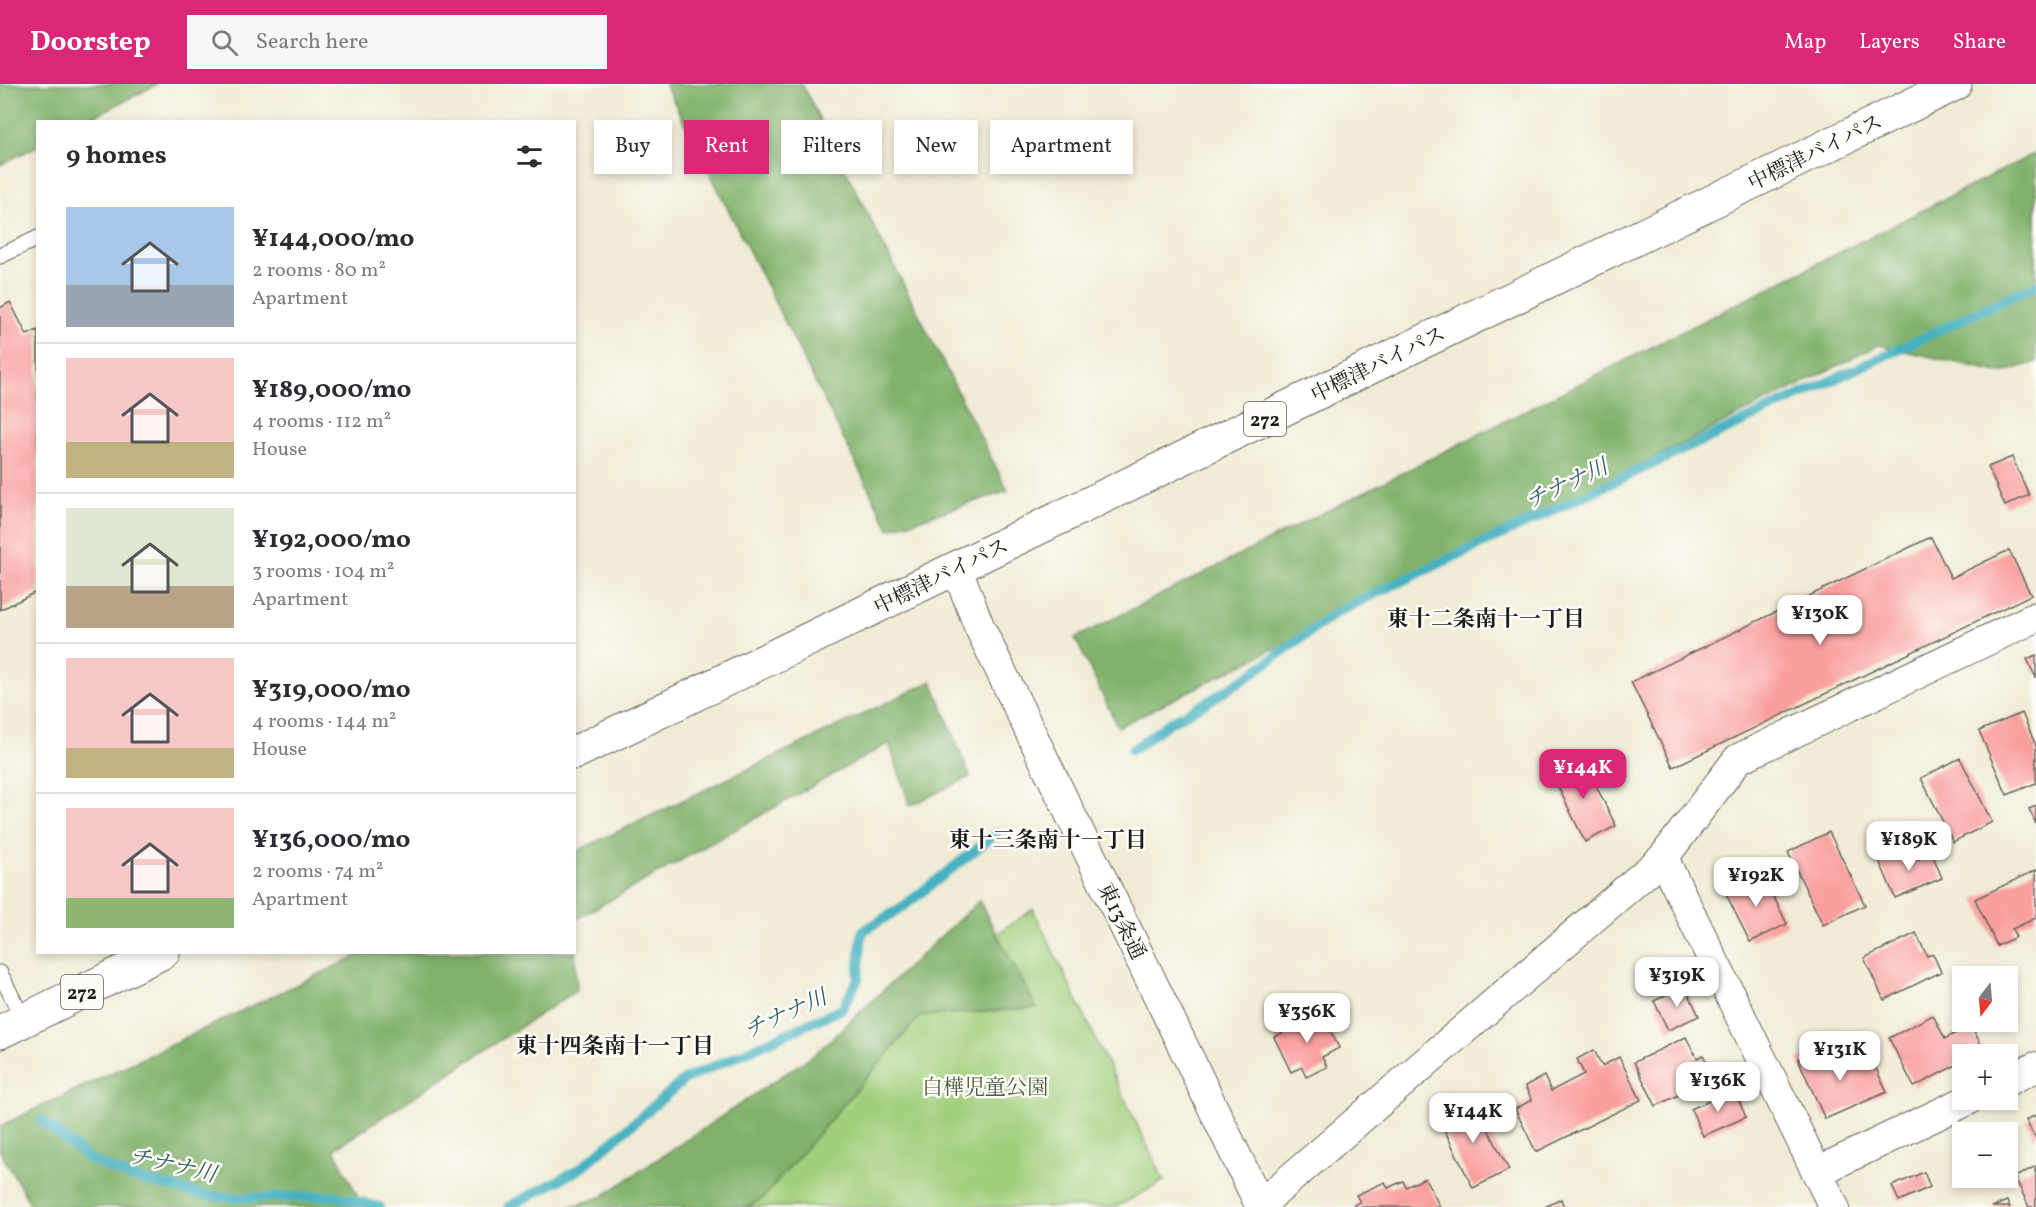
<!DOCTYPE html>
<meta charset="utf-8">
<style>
body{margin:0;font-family:Vollkorn,"Noto Serif JP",serif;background:#f7f7f7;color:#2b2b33;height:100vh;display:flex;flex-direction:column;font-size:22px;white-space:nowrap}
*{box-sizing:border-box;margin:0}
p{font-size:20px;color:#7c7c81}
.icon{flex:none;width:33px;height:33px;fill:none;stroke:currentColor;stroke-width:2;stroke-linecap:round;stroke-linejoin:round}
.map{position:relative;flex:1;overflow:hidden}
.panel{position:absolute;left:36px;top:36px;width:540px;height:834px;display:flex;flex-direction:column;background:#fff;border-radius:0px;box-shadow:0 3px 9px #0003}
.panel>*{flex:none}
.hud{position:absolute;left:594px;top:36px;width:570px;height:54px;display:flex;gap:12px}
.needle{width:39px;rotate:196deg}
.tools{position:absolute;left:1952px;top:882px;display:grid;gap:12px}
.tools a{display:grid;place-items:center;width:66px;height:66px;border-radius:0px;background:#fff;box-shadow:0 3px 9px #0003;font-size:30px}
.price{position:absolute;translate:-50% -51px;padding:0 14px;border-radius:12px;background:#fff;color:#222;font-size:20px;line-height:39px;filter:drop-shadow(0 2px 3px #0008)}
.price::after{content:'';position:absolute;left:50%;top:36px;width:18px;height:14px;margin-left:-9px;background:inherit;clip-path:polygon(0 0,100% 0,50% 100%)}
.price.selected{background:#db2777;color:#fff}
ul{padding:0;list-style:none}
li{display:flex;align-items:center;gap:18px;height:150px;padding:0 30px}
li+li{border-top:2px solid #e1e1e2}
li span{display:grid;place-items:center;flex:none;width:168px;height:120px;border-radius:0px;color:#555}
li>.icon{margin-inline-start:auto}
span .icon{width:72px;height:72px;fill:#fffc;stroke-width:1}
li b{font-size:26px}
h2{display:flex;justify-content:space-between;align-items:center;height:72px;padding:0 30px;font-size:26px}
.pill{padding:0 21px;border-radius:0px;background:#fff;box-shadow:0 3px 9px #0003;font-size:21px;line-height:54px}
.pill.selected{background:#db2777;color:#fff}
header{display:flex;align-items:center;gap:36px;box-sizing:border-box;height:84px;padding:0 30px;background:#db2777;color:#fff}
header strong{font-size:28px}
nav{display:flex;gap:33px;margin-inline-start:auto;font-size:21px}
.search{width:420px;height:54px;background:#f7f7f7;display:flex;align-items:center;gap:15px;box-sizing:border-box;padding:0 21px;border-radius:0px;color:#7c7c81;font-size:22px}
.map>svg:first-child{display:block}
.green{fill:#a2cf7d;stroke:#5f764c;stroke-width:1.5}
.forest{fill:#81b26c;stroke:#4e6744;stroke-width:1.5}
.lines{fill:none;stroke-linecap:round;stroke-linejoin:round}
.stream{stroke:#44b1c1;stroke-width:10}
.building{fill:#f99f9e}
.service-casing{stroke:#66645c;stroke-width:17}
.minor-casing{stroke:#66645c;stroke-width:32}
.trunk-casing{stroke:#66645c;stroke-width:35}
.service{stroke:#fff;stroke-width:15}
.minor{stroke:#fff;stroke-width:30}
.trunk{stroke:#fff;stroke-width:33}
.labels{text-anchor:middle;stroke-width:5;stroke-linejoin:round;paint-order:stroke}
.shield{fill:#fdfcf7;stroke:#605f5e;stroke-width:1.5}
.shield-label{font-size:20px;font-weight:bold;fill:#1c1c1c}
.street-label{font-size:21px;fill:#1c1c1c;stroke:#fdfcf7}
.park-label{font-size:21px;fill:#4b5b3e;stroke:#fdfcf7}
.water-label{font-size:22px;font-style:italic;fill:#2e5f66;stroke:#fdfcf7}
.neighbourhood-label{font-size:22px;font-weight:bold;fill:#1c1c1c;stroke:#fdfcf7}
</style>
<header>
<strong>Doorstep</strong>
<div class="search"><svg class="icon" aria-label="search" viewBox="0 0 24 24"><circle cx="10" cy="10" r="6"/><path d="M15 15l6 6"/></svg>Search here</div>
<nav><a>Map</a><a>Layers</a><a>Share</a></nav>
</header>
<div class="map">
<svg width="2036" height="1123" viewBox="0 0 2036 1123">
<rect width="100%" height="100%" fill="#fdfcf7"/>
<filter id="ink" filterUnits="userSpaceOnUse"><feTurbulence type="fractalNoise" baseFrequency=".0167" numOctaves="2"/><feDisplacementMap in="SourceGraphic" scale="12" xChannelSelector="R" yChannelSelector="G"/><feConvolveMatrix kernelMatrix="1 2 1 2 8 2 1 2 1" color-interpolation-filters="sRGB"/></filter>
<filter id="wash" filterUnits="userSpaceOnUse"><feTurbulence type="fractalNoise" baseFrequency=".008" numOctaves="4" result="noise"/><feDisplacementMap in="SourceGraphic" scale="24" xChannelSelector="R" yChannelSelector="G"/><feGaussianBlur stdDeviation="1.35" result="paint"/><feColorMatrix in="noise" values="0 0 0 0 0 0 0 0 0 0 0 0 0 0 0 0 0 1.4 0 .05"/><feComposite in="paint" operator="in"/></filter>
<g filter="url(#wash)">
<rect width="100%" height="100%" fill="#f0ebd4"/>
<!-- green -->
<polygon class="green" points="1033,825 1164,1097 1116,1123 599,1123"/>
<!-- forest -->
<g class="forest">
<polygon points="0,0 158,0 85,37 38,38 37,62 0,81"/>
<polygon points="665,0 802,0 1008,407 889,445"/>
<polygon points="2036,69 2036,278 2002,289 1879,261 1118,643 1075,554"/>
<polygon points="932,597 970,693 910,722 889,659 575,836 575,768"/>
<polygon points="979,817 1037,924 920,932 762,1115 748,1123 569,1123 601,1113 815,970"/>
<polygon points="575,866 577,906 334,1065 363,1123 32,1123 0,1067 0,1042 363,869 574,868"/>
</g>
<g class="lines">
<!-- stream -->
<g class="stream">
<polyline points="1132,666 1169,639 1206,619 1250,591 1340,526 2036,201"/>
<polyline points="42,1037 89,1075 130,1093 208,1112 242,1114 336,1112 380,1123"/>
<polyline points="508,1123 580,1085 685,995 842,925 858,895 862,848 904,822 997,749"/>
</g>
</g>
<g id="blocks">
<!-- building -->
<g class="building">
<polygon points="10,218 27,251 38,246 38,507 0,526 0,224"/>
<polygon points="2012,373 2029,411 2005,422 1988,383"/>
<polygon points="1931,453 1951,494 2009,466 2031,511 1673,683 1631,598"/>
<polygon points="2036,571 2036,594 2027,575"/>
<polygon points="2022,629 2036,662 2036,699 2007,711 1979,647"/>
<polygon points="1960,674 1992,738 1953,758 1921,694"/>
<polygon points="1562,676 1567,687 1584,678 1616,742 1585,758 1548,682"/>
<polygon points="2036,722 2036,740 2029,725"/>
<polygon points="1829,748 1865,821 1823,841 1788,768"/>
<polygon points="1908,763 1914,777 1932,769 1942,794 1895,814 1879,776"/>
<polygon points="2036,786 2036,834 2012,845 2016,853 1997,862 1975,815"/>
<polygon points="1762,789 1787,840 1750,858 1725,808"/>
<polygon points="1916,849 1927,872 1933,870 1941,888 1884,916 1864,874"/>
<polygon points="1685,902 1699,932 1668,946 1654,917"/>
<polygon points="1299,927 1304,938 1322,929 1339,964 1322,973 1327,983 1306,993 1302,983 1291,988 1274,953 1294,943 1289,932"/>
<polygon points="1933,931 1945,955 1971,941 1984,967 1977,970 1962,970 1962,978 1914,1003 1889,954"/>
<polygon points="1686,953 1697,974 1703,971 1715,993 1656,1022 1634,978"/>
<polygon points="1830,961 1841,987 1871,974 1887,1008 1825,1035 1798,975"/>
<polygon points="1594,966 1602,982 1619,973 1641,1016 1536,1068 1515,1025 1532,1016 1525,1002 1544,992 1551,1007 1584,990 1577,975"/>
<polygon points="1734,1006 1746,1033 1703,1052 1691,1025"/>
<polygon points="1473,1016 1509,1086 1473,1104 1438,1033"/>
<polygon points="2036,1031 2036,1056 2026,1036"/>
<polygon points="2036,1082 2036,1123 2029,1123 2015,1093"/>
<polygon points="1924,1088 1930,1103 1899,1117 1892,1102"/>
<polygon points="1425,1094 1440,1123 1350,1123 1360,1118 1356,1111 1385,1098 1388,1104 1403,1097 1406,1103"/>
<polygon points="1561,1115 1564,1123 1545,1123"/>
<polygon points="2007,1117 2010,1123 1992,1123"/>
</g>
</g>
</g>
<g filter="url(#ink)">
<use href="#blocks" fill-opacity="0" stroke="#66645c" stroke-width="1.5"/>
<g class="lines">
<defs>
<g id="service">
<polyline points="0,172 38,154"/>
<polyline points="0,889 24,937"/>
</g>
<g id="minor">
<polyline points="957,485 979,542 1261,1123"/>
<polyline points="1663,774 1834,1123"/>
<polyline points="2007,997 2036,983"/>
<polyline points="1817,1088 1968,1016"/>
<polyline points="1260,1121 1663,774 1738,675 2036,533"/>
</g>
<g id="trunk">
<polyline points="574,669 1955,0"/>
<polyline points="0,948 163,868"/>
</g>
</defs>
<!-- service casing -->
<use href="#service" class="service-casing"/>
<!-- minor casing -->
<use href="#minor" class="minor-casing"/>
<!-- trunk casing -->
<use href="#trunk" class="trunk-casing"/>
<!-- service -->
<use href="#service" class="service"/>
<!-- minor -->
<use href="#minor" class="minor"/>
<!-- trunk -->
<use href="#trunk" class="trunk"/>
</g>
</g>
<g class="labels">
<!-- shield labels -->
<g class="shield">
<rect x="1244" y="318" width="42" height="34" rx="4.5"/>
<rect x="61" y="891" width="42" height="34" rx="4.5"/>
</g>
<g class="shield-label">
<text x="1265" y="342">272</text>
<text x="82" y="915">272</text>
</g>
<!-- street labels -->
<g class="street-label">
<text transform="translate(1815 68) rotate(-26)" y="7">中標津バイパス</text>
<text transform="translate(1378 280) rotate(-26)" y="7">中標津バイパス</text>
<text transform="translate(941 492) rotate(-26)" y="7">中標津バイパス</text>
<text transform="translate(1122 837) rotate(64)" y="7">東13条通</text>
</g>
<!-- park labels -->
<g class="park-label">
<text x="985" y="1010">白樺児童公園</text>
</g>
<!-- water labels -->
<g class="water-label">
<text transform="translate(1566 399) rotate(-25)" y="8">チナナ川</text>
<text transform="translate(785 929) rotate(-24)" y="8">チナナ川</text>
<text transform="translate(173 1080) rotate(13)" y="8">チナナ川</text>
</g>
<!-- neighbourhood labels -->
<g class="neighbourhood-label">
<text x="1486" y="542">東十二条南十一丁目</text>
<text x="1048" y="763">東十三条南十一丁目</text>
<text x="615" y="969">東十四条南十一丁目</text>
</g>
</g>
</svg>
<div class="tools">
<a><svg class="needle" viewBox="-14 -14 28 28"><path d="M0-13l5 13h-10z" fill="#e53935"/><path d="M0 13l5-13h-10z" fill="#7c7c81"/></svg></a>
<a>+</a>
<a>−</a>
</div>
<b class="price" style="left:1820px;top:562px">¥130K</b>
<b class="price selected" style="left:1583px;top:716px">¥144K</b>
<b class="price" style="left:1909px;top:788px">¥189K</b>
<b class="price" style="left:1756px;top:824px">¥192K</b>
<b class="price" style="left:1677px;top:924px">¥319K</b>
<b class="price" style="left:1307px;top:960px">¥356K</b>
<b class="price" style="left:1840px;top:998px">¥131K</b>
<b class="price" style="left:1718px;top:1029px">¥136K</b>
<b class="price" style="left:1473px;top:1060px">¥144K</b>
<div class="hud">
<a class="pill">Buy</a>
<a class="pill selected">Rent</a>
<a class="pill">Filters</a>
<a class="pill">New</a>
<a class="pill">Apartment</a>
</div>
<section class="panel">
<h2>9 homes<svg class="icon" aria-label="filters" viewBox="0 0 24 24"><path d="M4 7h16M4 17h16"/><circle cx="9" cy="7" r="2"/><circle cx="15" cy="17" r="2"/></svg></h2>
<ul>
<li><span style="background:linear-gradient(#a9c7e8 65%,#9aa5b1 0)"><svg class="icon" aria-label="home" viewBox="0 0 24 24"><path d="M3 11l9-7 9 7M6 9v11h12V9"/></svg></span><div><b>¥144,000/mo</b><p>2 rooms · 80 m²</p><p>Apartment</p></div></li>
<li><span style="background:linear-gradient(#f6c9c9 70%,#c2b280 0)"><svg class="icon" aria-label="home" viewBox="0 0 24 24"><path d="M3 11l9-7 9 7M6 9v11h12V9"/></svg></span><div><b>¥189,000/mo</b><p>4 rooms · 112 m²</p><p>House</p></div></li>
<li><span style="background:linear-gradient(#dfe7d0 65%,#b9a48a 0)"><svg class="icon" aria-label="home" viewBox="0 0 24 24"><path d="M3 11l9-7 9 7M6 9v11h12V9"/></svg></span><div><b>¥192,000/mo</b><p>3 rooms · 104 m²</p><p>Apartment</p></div></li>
<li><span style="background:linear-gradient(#f6c9c9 75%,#c2b280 0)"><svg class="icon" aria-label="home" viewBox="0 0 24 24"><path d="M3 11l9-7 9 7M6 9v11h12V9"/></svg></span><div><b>¥319,000/mo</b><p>4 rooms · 144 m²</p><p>House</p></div></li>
<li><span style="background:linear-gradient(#f6c9c9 75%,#8fb573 0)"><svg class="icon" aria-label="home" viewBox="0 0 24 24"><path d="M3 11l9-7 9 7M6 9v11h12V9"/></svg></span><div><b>¥136,000/mo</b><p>2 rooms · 74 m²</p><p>Apartment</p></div></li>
</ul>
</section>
</div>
